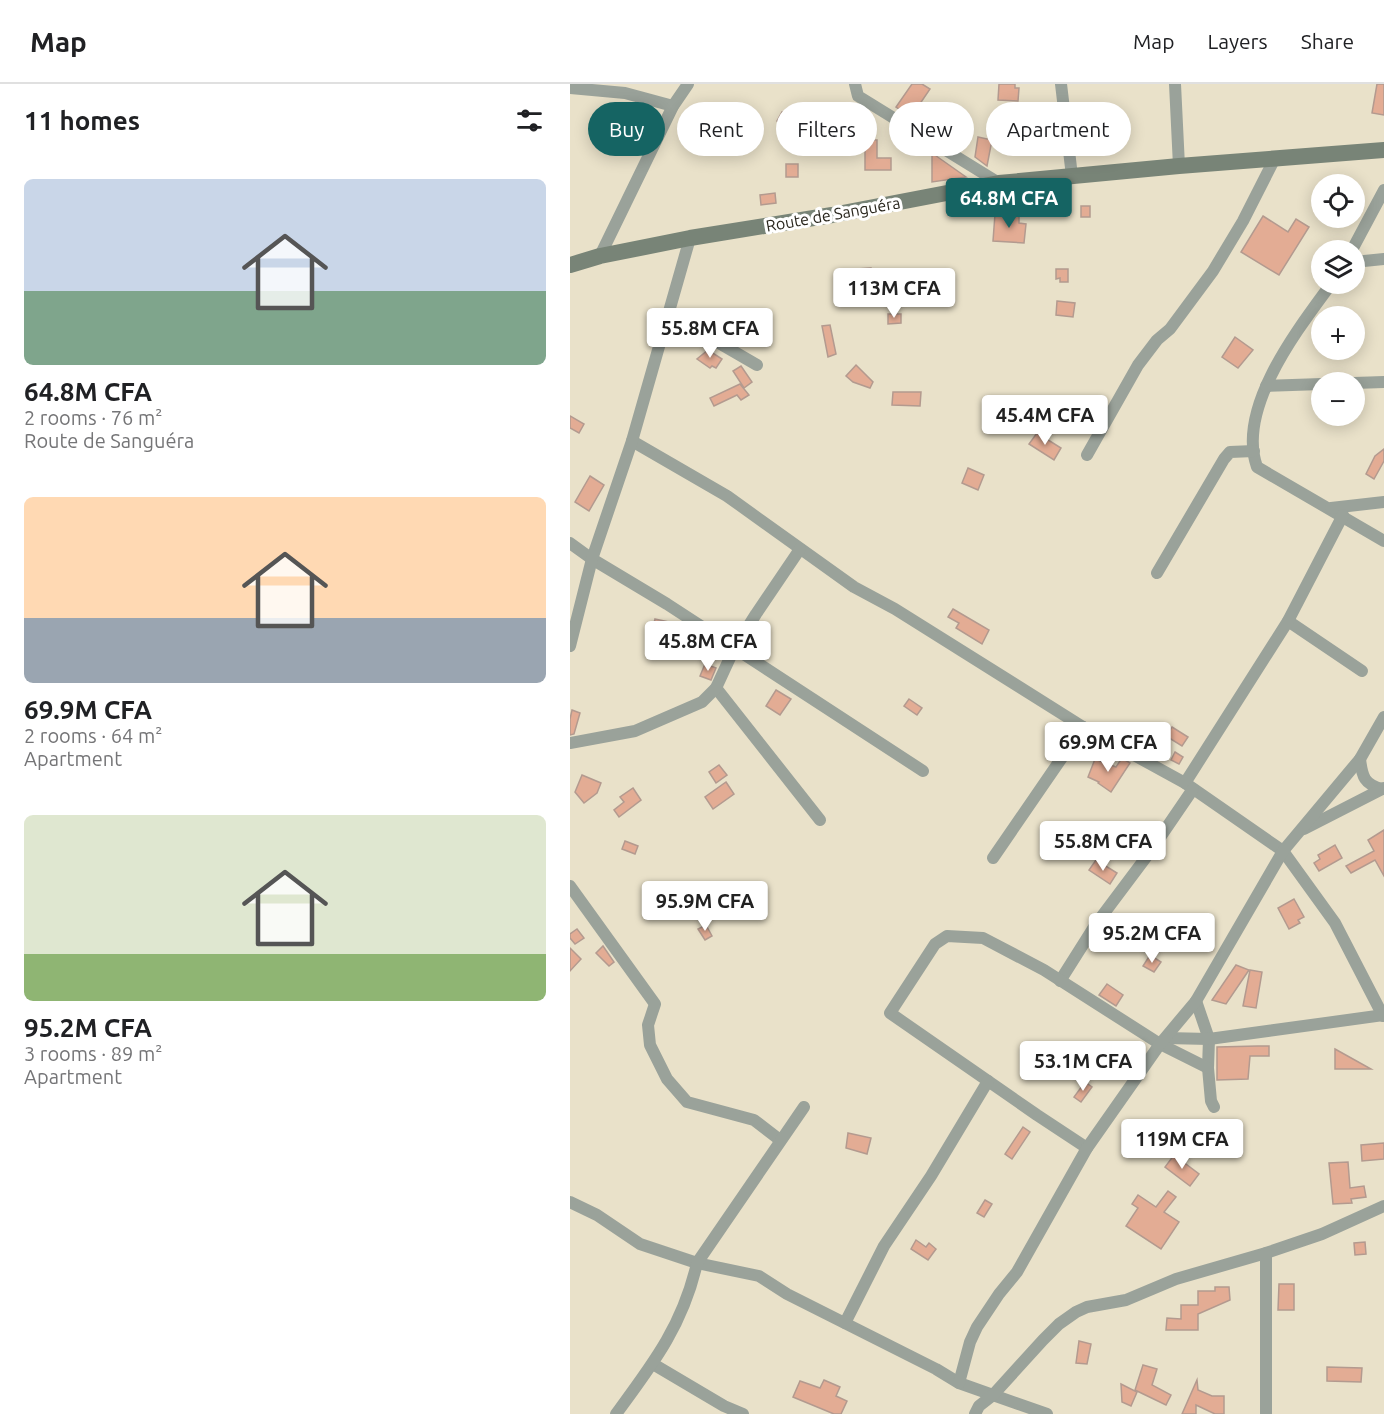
<!DOCTYPE html>
<meta charset="utf-8">
<style>
body{margin:0;font-family:Ubuntu,sans-serif;background:#f6f6f6;color:#202124;height:100vh;display:flex;flex-direction:column;font-size:22px;white-space:nowrap}
*{box-sizing:border-box;margin:0}
p{font-size:20px;color:#757577}
.icon{flex:none;width:33px;height:33px;fill:none;stroke:currentColor;stroke-width:2;stroke-linecap:round;stroke-linejoin:round}
.map{position:relative;flex:1;overflow:hidden}
.panel{display:flex;flex-direction:column;background:#fff;width:570px}
.panel>*{flex:none}
.top-card{position:absolute;left:18px;top:18px;width:570px;height:54px;display:flex;gap:12px}
.controls{position:absolute;left:741px;top:90px;display:grid;gap:12px}
.controls a{display:grid;place-items:center;width:54px;height:54px;border-radius:50%;background:#fff;box-shadow:0 3px 15px #0003;font-size:30px}
.price{position:absolute;translate:-50% -51px;padding:0 14px;border-radius:6px;background:#fff;color:#222;font-size:20px;line-height:39px;filter:drop-shadow(0 2px 3px #0008)}
.price::after{content:'';position:absolute;left:50%;top:36px;width:18px;height:14px;margin-left:-9px;background:inherit;clip-path:polygon(0 0,100% 0,50% 100%)}
.price.current{background:#156463;color:#fff}
ul{padding:0;list-style:none}
li{display:grid;align-content:center;gap:12px;height:318px;padding:0 24px}
li span{display:grid;place-items:center;height:186px;border-radius:9px;color:#555}
li>.icon{margin-inline-start:auto}
span .icon{width:108px;height:108px;fill:#fffc;stroke-width:1}
li b{font-size:26px}
h2{display:flex;justify-content:space-between;align-items:center;height:72px;padding:0 24px;font-size:26px}
.tag{padding:0 21px;border-radius:27px;background:#fff;box-shadow:0 3px 15px #0003;font-size:21px;line-height:54px}
.tag.current{background:#156463;color:#fff}
header{display:flex;align-items:center;gap:36px;box-sizing:border-box;height:84px;padding:0 30px;background:#fff;border-bottom:2px solid #e0e0e0}
header strong{font-size:28px}
nav{display:flex;gap:33px;margin-inline-start:auto;font-size:21px}
main{display:flex;flex:1;min-height:0}
.map>svg:first-child{display:block}
.building{fill:#e3ac94;stroke:#b39a8f;stroke-width:1.5}
.lines{fill:none;stroke-linecap:round;stroke-linejoin:round}
.street{stroke:#9aa29a;stroke-width:12}
.secondary{stroke:#788477;stroke-width:16}
.labels{text-anchor:middle;stroke-width:6;stroke-linejoin:round;paint-order:stroke}
.street-label{font-size:16px;fill:#29261d;stroke:#fff}
</style>
<header>
<strong>Map</strong>
<nav><a>Map</a><a>Layers</a><a>Share</a></nav>
</header>
<main>
<section class="panel">
<h2>11 homes<svg class="icon" aria-label="filters" viewBox="0 0 24 24"><path d="M4 7h16M4 17h16"/><circle cx="9" cy="7" r="2"/><circle cx="15" cy="17" r="2"/></svg></h2>
<ul>
<li><span style="background:linear-gradient(#c9d6e8 60%,#7fa58c 0)"><svg class="icon" aria-label="home" viewBox="0 0 24 24"><path d="M3 11l9-7 9 7M6 9v11h12V9"/></svg></span><div><b>64.8M CFA</b><p>2 rooms · 76 m²</p><p>Route de Sanguéra</p></div></li>
<li><span style="background:linear-gradient(#ffd9b3 65%,#9aa5b1 0)"><svg class="icon" aria-label="home" viewBox="0 0 24 24"><path d="M3 11l9-7 9 7M6 9v11h12V9"/></svg></span><div><b>69.9M CFA</b><p>2 rooms · 64 m²</p><p>Apartment</p></div></li>
<li><span style="background:linear-gradient(#dfe7d0 75%,#8fb573 0)"><svg class="icon" aria-label="home" viewBox="0 0 24 24"><path d="M3 11l9-7 9 7M6 9v11h12V9"/></svg></span><div><b>95.2M CFA</b><p>3 rooms · 89 m²</p><p>Apartment</p></div></li>
</ul>
</section>
<div class="map">
<svg width="814" height="1330" viewBox="0 0 814 1330">
<rect width="100%" height="100%" fill="#e9e1c9"/>
<!-- building -->
<g class="building">
<polygon points="342,0 352,0 360,5 341,33 326,23"/>
<polygon points="429,0 445,0 445,4 449,4 448,17 428,16"/>
<polygon points="807,0 814,0 814,31 802,29"/>
<polygon points="212,28 236,40 230,51 207,37"/>
<polygon points="408,53 422,56 417,82 405,73"/>
<polygon points="295,56 307,56 307,74 321,74 321,86 295,86"/>
<polygon points="362,69 396,93 362,98"/>
<rect x="216" y="80" width="12" height="13"/>
<polygon points="205,109 206,119 191,121 190,111"/>
<rect x="511" y="122" width="9" height="11"/>
<polygon points="435,129 449,129 449,139 456,140 454,159 423,157 425,130 435,131"/>
<polygon points="693,132 718,148 726,135 739,143 709,191 671,168"/>
<polygon points="301,184 302,193 288,194 287,185"/>
<polygon points="486,185 498,185 498,198 490,198 490,194 486,195"/>
<polygon points="284,186 285,195 272,196 271,187"/>
<polygon points="487,217 505,219 503,233 486,231"/>
<polygon points="318,230 331,230 331,239 318,240"/>
<polygon points="260,241 266,270 258,273 252,242"/>
<polygon points="665,253 683,266 668,284 652,273"/>
<polygon points="138,266 152,275 146,284 142,282 140,284 127,275"/>
<polygon points="286,281 303,298 300,304 283,298 276,292"/>
<polygon points="171,282 182,298 174,304 163,287"/>
<polygon points="170,300 179,311 171,316 167,311 144,322 140,314"/>
<polygon points="323,308 351,308 350,322 322,321"/>
<polygon points="472,330 482,337 474,348 464,341"/>
<polygon points="0,332 14,340 9,349 0,344"/>
<polygon points="467,349 491,364 484,376 459,360"/>
<polygon points="814,365 814,377 804,395 796,390 805,372"/>
<polygon points="398,384 414,391 408,406 392,399"/>
<polygon points="20,392 34,401 19,427 5,418"/>
<polygon points="383,525 419,546 412,560 386,544 389,539 378,533"/>
<polygon points="85,535 104,539 101,552 82,548"/>
<polygon points="135,580 146,584 141,596 130,592"/>
<polygon points="206,606 221,615 210,631 196,622"/>
<polygon points="339,615 352,624 347,631 334,622"/>
<polygon points="2,626 10,629 4,650 0,651 0,635"/>
<polygon points="602,643 618,653 612,662 596,652"/>
<polygon points="605,668 613,673 609,680 601,676"/>
<polygon points="552,674 560,679 541,708 528,699 529,698 518,693 525,675 546,683"/>
<polygon points="149,681 157,691 146,699 139,688"/>
<polygon points="12,691 31,699 27,709 14,719 5,708"/>
<polygon points="156,698 164,710 143,725 135,713"/>
<polygon points="63,704 71,716 49,733 44,726 54,718 50,713"/>
<polygon points="814,746 814,792 805,776 781,789 776,782 804,767 798,756"/>
<polygon points="55,757 68,762 65,770 52,765"/>
<polygon points="765,761 772,774 749,787 744,779 750,775 748,771"/>
<polygon points="526,776 547,789 540,800 519,786"/>
<polygon points="724,815 734,833 728,836 730,839 719,845 708,824"/>
<polygon points="136,841 142,852 135,856 128,845"/>
<polygon points="7,845 14,854 5,860 0,854 0,850"/>
<polygon points="33,862 44,878 39,882 26,869"/>
<polygon points="0,864 11,875 0,887"/>
<polygon points="580,871 591,878 584,888 573,882"/>
<polygon points="666,881 679,886 656,920 642,916"/>
<polygon points="680,886 692,888 686,924 673,922"/>
<polygon points="537,900 553,911 546,922 529,911"/>
<polygon points="688,962 699,962 699,972 680,972 678,995 647,996 647,963"/>
<polygon points="765,965 801,985 765,985"/>
<polygon points="494,971 518,989 513,996 488,978"/>
<polygon points="515,998 522,1003 511,1018 504,1013"/>
<polygon points="453,1043 460,1048 442,1075 435,1070"/>
<polygon points="278,1049 301,1054 297,1070 276,1064"/>
<polygon points="814,1059 814,1075 792,1077 791,1061"/>
<polygon points="604,1071 629,1090 620,1102 595,1083"/>
<polygon points="778,1078 780,1104 794,1102 796,1113 781,1115 782,1119 763,1120 759,1079"/>
<polygon points="598,1107 606,1113 594,1128 609,1138 591,1165 556,1142 568,1124 562,1120 568,1111 586,1123"/>
<polygon points="415,1116 422,1120 414,1133 407,1129"/>
<polygon points="346,1156 356,1163 359,1159 366,1165 358,1176 341,1165"/>
<polygon points="795,1158 796,1170 785,1171 784,1159"/>
<polygon points="709,1200 724,1200 724,1226 708,1226"/>
<polygon points="645,1203 659,1203 660,1216 628,1230 628,1246 596,1246 597,1234 611,1235 611,1221 628,1221 628,1207 645,1207"/>
<polygon points="509,1257 521,1260 517,1280 506,1279"/>
<polygon points="573,1281 587,1285 582,1301 601,1311 596,1321 565,1306"/>
<polygon points="757,1283 792,1284 791,1298 757,1297"/>
<polygon points="254,1296 270,1303 266,1312 277,1317 271,1330 264,1330 223,1313 230,1297 250,1304"/>
<polygon points="627,1296 628,1306 642,1312 654,1312 654,1330 645,1330 626,1321 626,1330 612,1330"/>
<polygon points="551,1300 567,1308 561,1322 552,1318"/>
</g>
<g class="lines">
<!-- street -->
<g class="street">
<polyline points="285,0 288,12 429,99"/>
<polyline points="491,0 502,92"/>
<polyline points="605,0 609,82"/>
<polyline points="0,4 55,9 103,22"/>
<polyline points="782,166 814,106"/>
<polyline points="30,172 103,22 118,0"/>
<polyline points="784,178 814,175"/>
<path d="M 761,200 C 728,245 666,324 687,383 L 814,457"/>
<polyline points="99,230 187,281"/>
<polyline points="784,299 814,298"/>
<polyline points="696,302 752,300"/>
<polyline points="62,357 157,412 284,503 325,525 513,643 615,699 713,767 765,839 813,932"/>
<polyline points="517,371 568,281 587,256 600,245 643,187 673,137 705,74"/>
<polyline points="761,424 814,418"/>
<polyline points="0,459 22,475 97,520 353,687"/>
<polyline points="587,489 654,375 660,368 684,367"/>
<polyline points="718,537 792,587"/>
<polyline points="0,562 22,475 62,357 120,154"/>
<polyline points="146,604 250,736"/>
<polyline points="0,659 65,647 132,618 146,604 164,565 186,530 230,465"/>
<path d="M 790,675 C 792,692 794,701 813,705"/>
<polyline points="615,699 718,537 773,431"/>
<polyline points="734,745 814,704"/>
<polyline points="423,774 513,643"/>
<polyline points="0,802 85,920 78,941 80,961 97,995 117,1018 184,1036 210,1056"/>
<polyline points="490,897 526,840 580,768 623,705"/>
<polyline points="626,917 639,955 638,984 641,1017 644,1023"/>
<polyline points="596,954 639,955 814,931"/>
<polyline points="517,1064 467,1031 320,929 365,860 377,852 413,854 474,886 590,960 638,984"/>
<polyline points="0,1118 27,1131 70,1160 127,1179 189,1192 217,1210 366,1285 389,1299 477,1330"/>
<polyline points="275,1239 314,1162 361,1092 418,997"/>
<polyline points="83,1280 154,1322 173,1330"/>
<polyline points="389,1299 400,1258 407,1243 429,1210 447,1188 517,1064 590,960 626,917 713,767 790,675 814,633"/>
<path d="M 46,1330 C 83,1280 113,1241 127,1179 L 234,1023"/>
<polyline points="405,1330 409,1322 423,1311 473,1256 489,1240 506,1228 517,1223 556,1216 606,1195 696,1169 752,1150 814,1122"/>
<polyline points="696,1330 696,1169"/>
</g>
<!-- secondary -->
<polyline class="secondary" points="0,181 30,172 120,154 262,131 429,99 609,82 814,66"/>
</g>
<g class="labels">
<!-- street labels -->
<g class="street-label">
<text transform="translate(263 130) rotate(-10)" y="6">Route de Sanguéra</text>
</g>
</g>
</svg>
<div class="controls">
<a><svg class="icon" aria-label="locate" viewBox="0 0 24 24"><circle cx="12" cy="12" r="6"/><path d="M12 2v4M12 18v4M2 12h4M18 12h4"/></svg></a>
<a><svg class="icon" aria-label="layers" viewBox="0 0 24 24"><path d="M12 4l9 5-9 5-9-5zM3 14l9 5 9-5"/></svg></a>
<a>+</a>
<a>−</a>
</div>
<b class="price current" style="left:439px;top:145px">64.8M CFA</b>
<b class="price" style="left:324px;top:235px">113M CFA</b>
<b class="price" style="left:140px;top:275px">55.8M CFA</b>
<b class="price" style="left:475px;top:362px">45.4M CFA</b>
<b class="price" style="left:138px;top:588px">45.8M CFA</b>
<b class="price" style="left:538px;top:689px">69.9M CFA</b>
<b class="price" style="left:533px;top:788px">55.8M CFA</b>
<b class="price" style="left:135px;top:848px">95.9M CFA</b>
<b class="price" style="left:582px;top:880px">95.2M CFA</b>
<b class="price" style="left:513px;top:1008px">53.1M CFA</b>
<b class="price" style="left:612px;top:1086px">119M CFA</b>
<div class="top-card">
<a class="tag current">Buy</a>
<a class="tag">Rent</a>
<a class="tag">Filters</a>
<a class="tag">New</a>
<a class="tag">Apartment</a>
</div>
</div>
</main>
